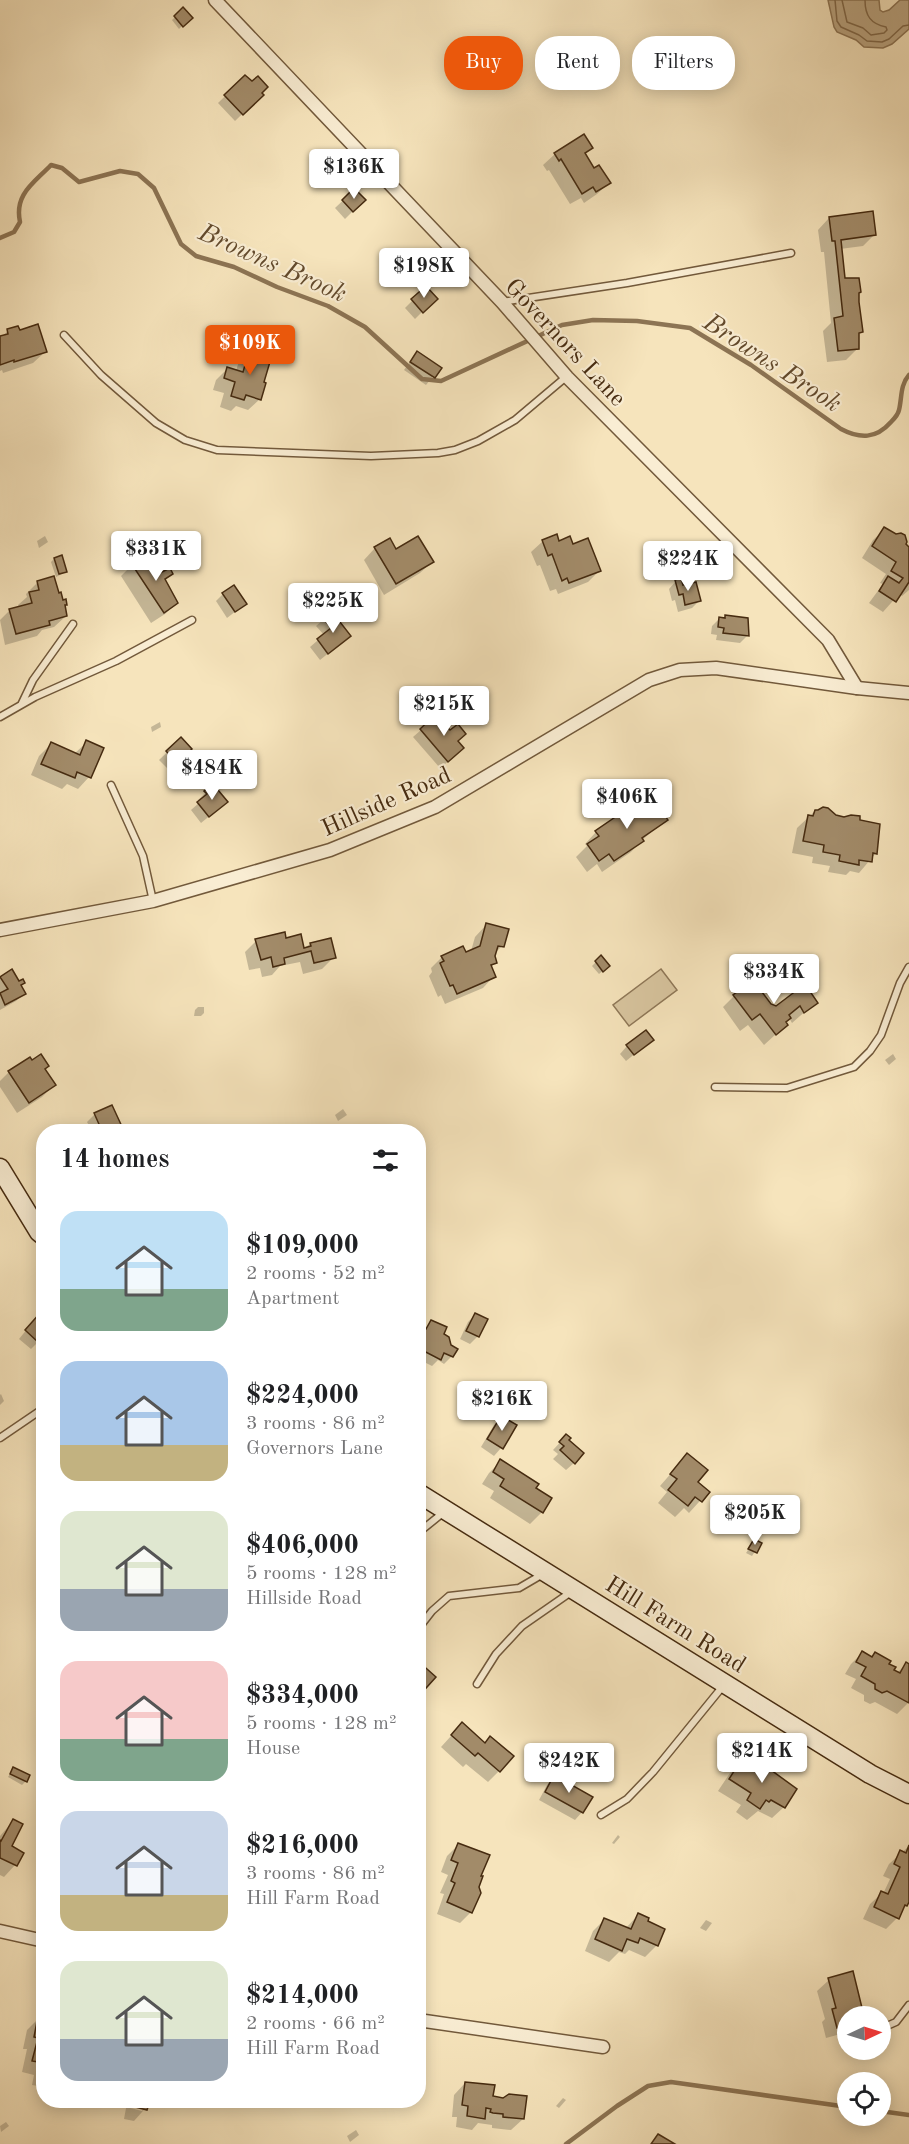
<!DOCTYPE html>
<meta charset="utf-8">
<style>
body{margin:0;font-family:"Old Standard TT",serif;background:#f2f2f2;color:#202124;height:100vh;display:flex;flex-direction:column;font-size:22px;white-space:nowrap}
*{box-sizing:border-box;margin:0}
p{font-size:20px;color:#757577}
.icon{flex:none;width:33px;height:33px;fill:none;stroke:currentColor;stroke-width:2;stroke-linecap:round;stroke-linejoin:round}
.map{position:relative;flex:1;overflow:hidden}
.details{position:absolute;left:36px;top:1124px;width:390px;height:984px;display:flex;flex-direction:column;background:#fff;border-radius:24px;box-shadow:0 3px 15px #0003}
.details>*{flex:none}
.hud{position:absolute;left:444px;top:36px;width:375px;height:54px;display:flex;gap:12px}
.needle{width:39px;rotate:86deg}
.controls{position:absolute;left:837px;top:2006px;display:grid;gap:12px}
.controls a{display:grid;place-items:center;width:54px;height:54px;border-radius:50%;background:#fff;box-shadow:0 3px 15px #0003;font-size:30px}
.price{position:absolute;translate:-50% -51px;padding:0 14px;border-radius:6px;background:#fff;color:#222;font-size:20px;line-height:39px;filter:drop-shadow(0 2px 3px #0008)}
.price::after{content:'';position:absolute;left:50%;top:36px;width:18px;height:14px;margin-left:-9px;background:inherit;clip-path:polygon(0 0,100% 0,50% 100%)}
.price.active{background:#ea580c;color:#fff}
ul{padding:0;list-style:none}
li{display:flex;align-items:center;gap:18px;height:150px;padding:0 24px}
li span{display:grid;place-items:center;flex:none;width:168px;height:120px;border-radius:18px;color:#555}
li>.icon{margin-inline-start:auto}
span .icon{width:72px;height:72px;fill:#fffc;stroke-width:1}
li b{font-size:26px}
h2{display:flex;justify-content:space-between;align-items:center;height:72px;padding:0 24px;font-size:26px}
.tag{padding:0 21px;border-radius:24px;background:#fff;box-shadow:0 3px 15px #0003;font-size:21px;line-height:54px}
.tag.active{background:#ea580c;color:#fff}
.map>svg:first-child{display:block}
.green{fill:#d8c59f;stroke:#8f7858;stroke-width:1.5}
.water{fill:#baa582;stroke:#8c7454;stroke-width:1.5}
.shadow{fill:#0003;fill-rule:evenodd}
.lines{fill:none;stroke-linecap:round;stroke-linejoin:round}
.shore{stroke:#806849;stroke-width:1.5}
.stream{stroke:#8c7454;stroke-width:4.5}
.building{fill:#a28b69;stroke:#462b10;stroke-width:1.5}
.lane-casing{stroke:#72593b;stroke-width:9}
.street-casing{stroke:#72593b;stroke-width:15}
.secondary-casing{stroke:#462b10;stroke-width:21}
.lane{stroke:#f9edd3;stroke-width:6}
.street{stroke:#f9edd3;stroke-width:12}
.secondary{stroke:#f9edd3;stroke-width:18}
.labels{text-anchor:middle;stroke-width:4.5;stroke-linejoin:round;paint-order:stroke}
.street-label{font-size:24px;fill:#462b10;stroke:#f9edd3}
.water-label{font-size:26px;font-style:italic;fill:#634a2c;stroke:#f9edd3}
</style>
<div class="map">
<svg width="909" height="2144" viewBox="0 0 909 2144">
<rect width="100%" height="100%" fill="#f6e4bc"/>
<filter id="stains"><feTurbulence type="fractalNoise" baseFrequency=".00333" numOctaves="4"/><feColorMatrix values="0 0 0 0 .2 0 0 0 0 .09 0 0 0 0 .02 0 0 0 .5 -.17"/></filter>
<radialGradient id="worn" r=".72"><stop offset=".6" stop-color="#630" stop-opacity="0"/><stop offset="1" stop-color="#630" stop-opacity=".3"/></radialGradient>
<!-- green -->
<polygon class="green" points="661,969 677,990 629,1026 613,1005"/>
<!-- water -->
<polygon class="water" points="828,0 879,0 880,10 883,12 889,10 900,0 909,0 909,29 892,44 883,48 864,47 856,40 837,32 834,27"/>
<!-- shadow -->
<g class="shadow">
<polygon points="183,10 190,18 179,29 172,20"/>
<polygon points="245,77 262,95 235,121 218,103"/>
<polygon points="591,148 584,155 593,171 609,183 597,194 584,203 581,198 570,204 549,170 547,171 543,165 555,154"/>
<polygon points="354,190 364,200 345,219 335,208"/>
<polygon points="829,218 874,235 863,246 840,249 844,280 857,294 861,332 857,335 858,348 846,360 827,362 823,331 831,323 824,252 821,252 818,230"/>
<polygon points="425,288 428,306 415,319 405,308"/>
<polygon points="8,331 45,352 33,363 3,373 2,370 0,371 0,338"/>
<polygon points="251,350 260,399 248,410 236,406 231,411 220,407 224,393 213,390 216,380 227,369 236,371 239,361"/>
<polygon points="417,353 440,368 426,385 404,370"/>
<polygon points="885,529 895,535 909,551 909,590 902,596 899,594 883,612 869,603 883,584 880,583 886,574 862,558 873,540"/>
<polygon points="45,536 48,542 39,548 37,541"/>
<polygon points="543,541 572,545 599,571 588,582 558,594 556,589 550,591 540,565 537,566 531,552"/>
<polygon points="375,548 396,551 432,562 420,573 384,595 364,560"/>
<polygon points="54,559 66,572 56,577 51,562"/>
<polygon points="132,565 160,575 171,574 164,581 177,602 165,614 151,623 121,576"/>
<polygon points="676,581 699,601 692,608 678,612 675,600 672,601 669,589"/>
<polygon points="37,583 63,607 66,616 54,627 42,630 37,636 5,645 0,620 10,610 19,608 18,605 27,597 26,594"/>
<polygon points="223,594 245,604 227,618 216,601"/>
<polygon points="330,614 341,643 320,660 310,647 324,635 316,626"/>
<polygon points="726,617 748,635 740,643 716,640 717,635 711,634 712,626 719,619 723,619"/>
<polygon points="160,722 161,727 152,732 151,727"/>
<polygon points="421,730 450,732 456,741 455,756 440,768 413,737"/>
<polygon points="181,739 190,749 168,769 159,760"/>
<polygon points="87,742 102,749 89,777 78,789 67,784 62,789 31,775 39,756 51,744 74,754"/>
<polygon points="213,786 218,809 201,823 191,810 200,802 198,800"/>
<polygon points="815,811 876,853 859,873 850,871 846,875 828,872 830,866 812,863 813,857 792,853 797,828"/>
<polygon points="628,814 666,820 642,840 631,852 602,872 597,864 587,872 576,857 587,846 585,844 596,832"/>
<polygon points="486,925 502,946 493,955 496,962 490,968 494,976 483,988 445,1004 441,995 438,997 429,976 432,972 431,968 442,957 465,954 471,951 475,937"/>
<polygon points="285,940 303,949 310,944 334,957 322,969 303,974 300,962 280,966 272,975 262,977 260,968 249,970 245,952 256,941"/>
<polygon points="601,957 605,969 599,974 592,966"/>
<polygon points="2,976 18,983 23,983 20,986 24,994 16,1001 0,1010 0,978"/>
<polygon points="734,996 776,1008 816,1002 792,1023 789,1018 784,1023 786,1025 764,1045 748,1025 740,1031 723,1007"/>
<polygon points="198,1007 204,1007 204,1013 201,1016 194,1016 195,1010"/>
<polygon points="652,1040 626,1061 620,1054 627,1046"/>
<polygon points="893,1054 896,1059 889,1065 885,1060"/>
<polygon points="44,1069 54,1085 42,1097 17,1113 0,1087 0,1081 9,1072"/>
<polygon points="343,1109 347,1115 338,1121 335,1115"/>
<polygon points="95,1114 122,1131 92,1131 87,1122"/>
<polygon points="475,1315 486,1320 478,1336 470,1344 460,1339 468,1322"/>
<polygon points="44,1319 44,1345 39,1341 31,1349 19,1339 32,1323"/>
<polygon points="433,1322 452,1356 444,1364 438,1360 432,1366 418,1359 418,1327 425,1330"/>
<polygon points="1,1394 4,1401 0,1405 0,1395"/>
<polygon points="502,1418 515,1426 501,1448 494,1456 481,1447 494,1425"/>
<polygon points="566,1436 574,1463 566,1470 553,1459 558,1454 553,1450"/>
<polygon points="687,1455 696,1482 708,1492 689,1513 684,1508 675,1517 658,1503 667,1492 660,1486"/>
<polygon points="501,1461 534,1488 542,1512 530,1524 490,1498 494,1491 482,1484 489,1473"/>
<polygon points="754,1541 760,1544 752,1556 746,1553"/>
<polygon points="862,1653 887,1664 897,1673 906,1664 909,1665 909,1702 897,1714 875,1702 870,1704 864,1701 864,1695 851,1688 856,1679 845,1674 851,1664"/>
<polygon points="462,1724 499,1771 488,1782 466,1764 463,1767 441,1747"/>
<polygon points="743,1759 784,1807 772,1818 758,1811 747,1820 736,1812 741,1805 718,1791 732,1770"/>
<polygon points="13,1769 26,1781 22,1785 8,1777"/>
<polygon points="554,1777 582,1812 575,1820 539,1800 547,1785"/>
<polygon points="14,1820 10,1847 22,1853 15,1865 4,1877 0,1875 0,1836"/>
<polygon points="618,1835 620,1837 614,1844 612,1843"/>
<polygon points="459,1844 479,1877 471,1912 460,1923 437,1914 444,1894 440,1893 448,1875 441,1872 447,1856"/>
<polygon points="909,1846 909,1898 897,1918 886,1929 863,1919 870,1904 882,1893 883,1894 890,1879 883,1876 889,1864"/>
<polygon points="638,1915 657,1945 645,1957 629,1950 625,1954 619,1952 609,1962 585,1951 593,1931 605,1919 626,1928"/>
<polygon points="706,1920 712,1923 706,1931 700,1928"/>
<polygon points="829,1980 862,2016 848,2016 848,2032 826,2038 822,2022 825,2019 817,1991"/>
<polygon points="39,2018 44,2019 44,2087 32,2085 34,2075 22,2072 27,2049 23,2049 27,2030"/>
<polygon points="465,2083 492,2098 523,2119 511,2130 492,2128 492,2125 478,2123 472,2130 456,2127 457,2117 452,2117 454,2095"/>
<polygon points="563,2098 566,2100 559,2108 556,2106"/>
<path d="M 118,2100 L 168,2100 L 163,2100 L 158,2105 L 150,2103 L 134,2121 L 124,2119 L 126,2108 L 116,2105 ZM 128,2104 L 144,2108 L 142,2111 L 127,2107 Z"/>
<polygon points="6,2122 9,2126 1,2132 0,2126"/>
<polygon points="356,2130 359,2135 350,2142 347,2136"/>
</g>
<g class="lines">
<!-- shore -->
<g class="shore">
<polyline points="835,0 837,21 841,27 859,35 867,41 882,42 889,39 903,26 909,25"/>
<path d="M 842,0 L 847,22 L 863,28 L 871,35 L 884,33 L 887,30 L 886,27 C 871,24 865,16 865,0"/>
</g>
<!-- stream -->
<g class="stream">
<path d="M 0,238 L 14,232 L 20,222 C 14,194 34,183 51,165 L 62,168 L 79,182 L 120,171 L 138,174 L 154,188 L 181,244 L 196,256 L 234,267 L 277,287 L 328,306 L 365,327 L 422,379 L 441,381 L 562,325 L 593,320 L 637,321 L 690,328 L 751,365 L 841,429 C 860,439 876,439 891,422 C 895,418 898,415 899,410 C 902,398 900,385 909,375"/>
<polyline points="880,2111 909,2115"/>
<polyline points="566,2144 617,2106 648,2086 671,2082 848,2107"/>
</g>
</g>
<!-- building -->
<g class="building">
<polygon points="183,7 193,18 183,27 174,16"/>
<polygon points="245,75 252,81 258,76 268,87 262,93 264,95 243,115 224,95"/>
<polygon points="584,134 593,148 585,153 594,168 599,165 611,183 596,192 593,187 582,194 561,159 559,161 554,153"/>
<polygon points="354,188 366,200 353,212 342,200"/>
<polygon points="873,211 876,235 841,240 845,278 859,278 861,292 859,293 859,302 863,332 859,333 859,349 838,351 834,318 843,316 835,241 832,241 829,217"/>
<polygon points="426,286 438,299 423,313 411,299"/>
<polygon points="38,324 47,352 14,362 14,360 0,365 0,336 8,334 7,329 18,326 20,330"/>
<polygon points="250,348 272,355 264,382 266,383 261,400 246,395 244,400 231,396 235,382 224,378 227,367 243,372"/>
<polygon points="417,351 442,368 435,378 410,362"/>
<polygon points="884,527 896,534 901,533 905,535 907,542 906,544 909,547 909,582 896,602 879,591 888,576 899,583 903,578 891,571 896,562 872,546"/>
<polygon points="557,534 559,541 570,536 573,544 588,538 601,571 569,583 567,578 562,581 552,554 548,556 542,540"/>
<polygon points="418,536 434,562 396,584 374,547 390,538 396,549"/>
<polygon points="148,553 160,573 170,568 173,574 165,579 178,603 164,613 131,563"/>
<polygon points="62,555 67,572 59,574 54,558"/>
<polygon points="54,576 59,593 61,592 63,600 66,599 67,605 65,605 67,616 49,621 50,625 16,634 9,609 32,603 29,592 39,590 37,581"/>
<polygon points="681,578 683,585 696,582 701,601 685,605 683,594 679,595 675,580"/>
<polygon points="234,585 247,604 235,612 222,593"/>
<polygon points="330,613 333,613 351,636 328,654 317,639 331,628 323,618"/>
<polygon points="725,615 748,618 749,636 723,633 724,628 718,627 719,617 725,618"/>
<polygon points="436,714 450,730 458,724 466,734 458,741 464,748 448,762 420,729"/>
<polygon points="181,737 192,749 177,763 166,751"/>
<polygon points="86,740 104,748 91,778 77,772 75,778 41,764 51,742 80,755"/>
<polygon points="213,784 228,802 209,817 197,802 207,794 204,791"/>
<polygon points="651,796 668,820 642,838 644,841 614,861 609,854 599,861 587,844 599,836 595,831 627,809 629,812"/>
<polygon points="823,807 828,808 836,815 844,817 851,815 860,816 860,820 880,824 877,854 873,853 872,862 859,860 859,865 839,861 840,855 823,852 824,845 803,841 808,815 813,816 815,810 818,810"/>
<polygon points="486,923 509,929 504,947 498,946 495,956 497,963 491,965 496,977 457,994 453,985 450,986 440,963 444,961 441,956 463,946 466,952 480,946"/>
<polygon points="285,932 286,938 301,934 304,948 311,946 310,943 331,938 336,958 314,963 311,951 284,958 285,964 273,967 271,957 261,960 255,939"/>
<polygon points="601,955 610,966 603,972 595,961"/>
<polygon points="12,969 19,981 23,979 25,983 21,985 26,994 5,1005 0,993 8,989 0,977"/>
<polygon points="753,980 771,1004 776,1006 805,984 818,1003 804,1013 800,1006 789,1015 791,1018 786,1022 788,1025 776,1035 760,1014 752,1020 733,995"/>
<polygon points="646,1030 654,1040 634,1055 626,1045"/>
<polygon points="41,1054 49,1066 45,1069 56,1085 29,1103 8,1071 30,1057 32,1060"/>
<polygon points="112,1105 124,1131 102,1131 94,1113"/>
<polygon points="40,1313 44,1317 44,1338 39,1343 25,1330"/>
<polygon points="475,1313 488,1319 479,1337 466,1331"/>
<polygon points="431,1320 447,1327 444,1334 449,1337 451,1345 458,1349 453,1357 444,1353 441,1360 418,1348 418,1325 426,1329"/>
<polygon points="501,1416 517,1425 503,1449 487,1439"/>
<polygon points="566,1434 571,1438 569,1440 584,1453 575,1464 560,1450 564,1446 559,1442"/>
<polygon points="687,1453 708,1470 698,1482 710,1492 702,1502 695,1497 688,1506 668,1490 677,1479 670,1474"/>
<polygon points="500,1459 539,1484 536,1488 552,1498 543,1513 500,1486 504,1479 493,1472"/>
<polygon points="754,1539 762,1543 757,1553 748,1549"/>
<polygon points="862,1651 872,1657 875,1652 891,1661 889,1664 896,1667 894,1670 900,1673 906,1662 909,1664 909,1703 887,1691 882,1693 875,1689 875,1684 861,1676 866,1667 856,1662"/>
<polygon points="418,1661 436,1677 418,1697"/>
<polygon points="462,1722 485,1743 490,1736 514,1756 500,1772 478,1753 475,1756 451,1735"/>
<polygon points="743,1757 757,1766 760,1762 797,1789 785,1808 771,1800 769,1802 766,1800 760,1809 747,1800 751,1793 729,1779"/>
<polygon points="13,1767 30,1775 27,1782 10,1774"/>
<polygon points="554,1775 593,1797 583,1813 545,1792"/>
<polygon points="13,1819 23,1824 12,1846 24,1853 17,1866 0,1858 0,1840 1,1841"/>
<polygon points="458,1843 490,1855 481,1876 483,1876 479,1887 481,1893 472,1913 447,1902 455,1883 451,1881 458,1863 451,1860"/>
<polygon points="909,1845 909,1902 907,1906 905,1905 899,1919 874,1907 881,1891 888,1894 900,1867 894,1864 900,1850 906,1853"/>
<polygon points="638,1913 649,1918 648,1921 665,1929 658,1946 640,1938 638,1943 627,1939 622,1951 595,1939 604,1918 631,1929"/>
<polygon points="853,1971 864,2016 848,2016 848,2025 837,2028 832,2009 836,2008 828,1978"/>
<polygon points="38,2016 44,2017 44,2063 32,2061 38,2038 34,2037"/>
<polygon points="465,2082 495,2085 493,2096 503,2098 509,2094 527,2096 524,2119 503,2117 503,2114 493,2113 490,2112 491,2109 486,2108 485,2119 467,2116 468,2106 462,2105"/>
<polygon points="136,2100 154,2100 154,2102 150,2101 147,2110 135,2107"/>
<polygon points="658,2134 675,2144 651,2144"/>
</g>
<g class="lines">
<defs>
<g id="lane">
<polyline points="502,302 627,283 791,253"/>
<polyline points="64,335 101,375 156,423 185,440 217,450 371,456 438,453 455,450 478,441 515,420 566,377"/>
<polyline points="22,703 33,680 73,624"/>
<polyline points="0,717 35,697 116,661 192,620"/>
<polyline points="111,785 143,856 153,901"/>
<polyline points="715,1087 787,1088 854,1067 870,1051 881,1035 900,983 909,967"/>
<polyline points="0,1438 44,1408"/>
<polyline points="418,1533 444,1512"/>
<polyline points="418,1629 432,1611 449,1596 519,1588 543,1574"/>
<polyline points="477,1684 496,1654 522,1626 571,1592"/>
<polyline points="601,1815 627,1799 653,1772 723,1686"/>
<polyline points="880,2029 896,2022 909,2005"/>
</g>
<g id="street">
<polyline points="215,0 502,302 567,377 828,640 857,688"/>
<polyline points="0,930 153,901 330,850 435,807 649,680 680,670 716,668 857,688 909,693"/>
<polyline points="0,1931 44,1941"/>
<polyline points="418,2020 603,2047"/>
</g>
<g id="secondary">
<polyline points="0,1168 39,1232 44,1236"/>
<polyline points="418,1493 870,1774 909,1794"/>
</g>
</defs>
<!-- lane casing -->
<use href="#lane" class="lane-casing"/>
<!-- street casing -->
<use href="#street" class="street-casing"/>
<!-- secondary casing -->
<use href="#secondary" class="secondary-casing"/>
<!-- lane -->
<use href="#lane" class="lane"/>
<!-- street -->
<use href="#street" class="street"/>
<!-- secondary -->
<use href="#secondary" class="secondary"/>
</g>
<g class="labels">
<!-- street labels -->
<g class="street-label">
<text transform="translate(566 342) rotate(47)" y="8">Governors Lane</text>
<text transform="translate(386 801) rotate(-24)" y="8">Hillside Road</text>
<text transform="translate(676 1624) rotate(32)" y="8">Hill Farm Road</text>
</g>
<!-- water labels -->
<g class="water-label">
<text transform="translate(273 262) rotate(24)" y="9">Browns Brook</text>
<text transform="translate(773 362) rotate(33)" y="9">Browns Brook</text>
</g>
</g>
<rect width="100%" height="100%" filter="url(#stains)"/>
<rect width="100%" height="100%" fill="url(#worn)"/>
</svg>
<div class="controls">
<a><svg class="needle" viewBox="-14 -14 28 28"><path d="M0-13l5 13h-10z" fill="#e53935"/><path d="M0 13l5-13h-10z" fill="#757577"/></svg></a>
<a><svg class="icon" aria-label="locate" viewBox="0 0 24 24"><circle cx="12" cy="12" r="6"/><path d="M12 2v4M12 18v4M2 12h4M18 12h4"/></svg></a>
</div>
<b class="price" style="left:354px;top:200px">$136K</b>
<b class="price" style="left:424px;top:299px">$198K</b>
<b class="price active" style="left:250px;top:376px">$109K</b>
<b class="price" style="left:156px;top:582px">$331K</b>
<b class="price" style="left:688px;top:592px">$224K</b>
<b class="price" style="left:333px;top:634px">$225K</b>
<b class="price" style="left:444px;top:737px">$215K</b>
<b class="price" style="left:212px;top:801px">$484K</b>
<b class="price" style="left:627px;top:830px">$406K</b>
<b class="price" style="left:774px;top:1005px">$334K</b>
<b class="price" style="left:502px;top:1432px">$216K</b>
<b class="price" style="left:755px;top:1546px">$205K</b>
<b class="price" style="left:762px;top:1784px">$214K</b>
<b class="price" style="left:569px;top:1794px">$242K</b>
<div class="hud">
<a class="tag active">Buy</a>
<a class="tag">Rent</a>
<a class="tag">Filters</a>
</div>
<section class="details">
<h2>14 homes<svg class="icon" aria-label="filters" viewBox="0 0 24 24"><path d="M4 7h16M4 17h16"/><circle cx="9" cy="7" r="2"/><circle cx="15" cy="17" r="2"/></svg></h2>
<ul>
<li><span style="background:linear-gradient(#bfe0f5 65%,#7fa58c 0)"><svg class="icon" aria-label="home" viewBox="0 0 24 24"><path d="M3 11l9-7 9 7M6 9v11h12V9"/></svg></span><div><b>$109,000</b><p>2 rooms · 52 m²</p><p>Apartment</p></div></li>
<li><span style="background:linear-gradient(#a9c7e8 70%,#c2b280 0)"><svg class="icon" aria-label="home" viewBox="0 0 24 24"><path d="M3 11l9-7 9 7M6 9v11h12V9"/></svg></span><div><b>$224,000</b><p>3 rooms · 86 m²</p><p>Governors Lane</p></div></li>
<li><span style="background:linear-gradient(#dfe7d0 65%,#9aa5b1 0)"><svg class="icon" aria-label="home" viewBox="0 0 24 24"><path d="M3 11l9-7 9 7M6 9v11h12V9"/></svg></span><div><b>$406,000</b><p>5 rooms · 128 m²</p><p>Hillside Road</p></div></li>
<li><span style="background:linear-gradient(#f6c9c9 65%,#7fa58c 0)"><svg class="icon" aria-label="home" viewBox="0 0 24 24"><path d="M3 11l9-7 9 7M6 9v11h12V9"/></svg></span><div><b>$334,000</b><p>5 rooms · 128 m²</p><p>House</p></div></li>
<li><span style="background:linear-gradient(#c9d6e8 70%,#c2b280 0)"><svg class="icon" aria-label="home" viewBox="0 0 24 24"><path d="M3 11l9-7 9 7M6 9v11h12V9"/></svg></span><div><b>$216,000</b><p>3 rooms · 86 m²</p><p>Hill Farm Road</p></div></li>
<li><span style="background:linear-gradient(#dfe7d0 65%,#9aa5b1 0)"><svg class="icon" aria-label="home" viewBox="0 0 24 24"><path d="M3 11l9-7 9 7M6 9v11h12V9"/></svg></span><div><b>$214,000</b><p>2 rooms · 66 m²</p><p>Hill Farm Road</p></div></li>
</ul>
</section>
</div>
